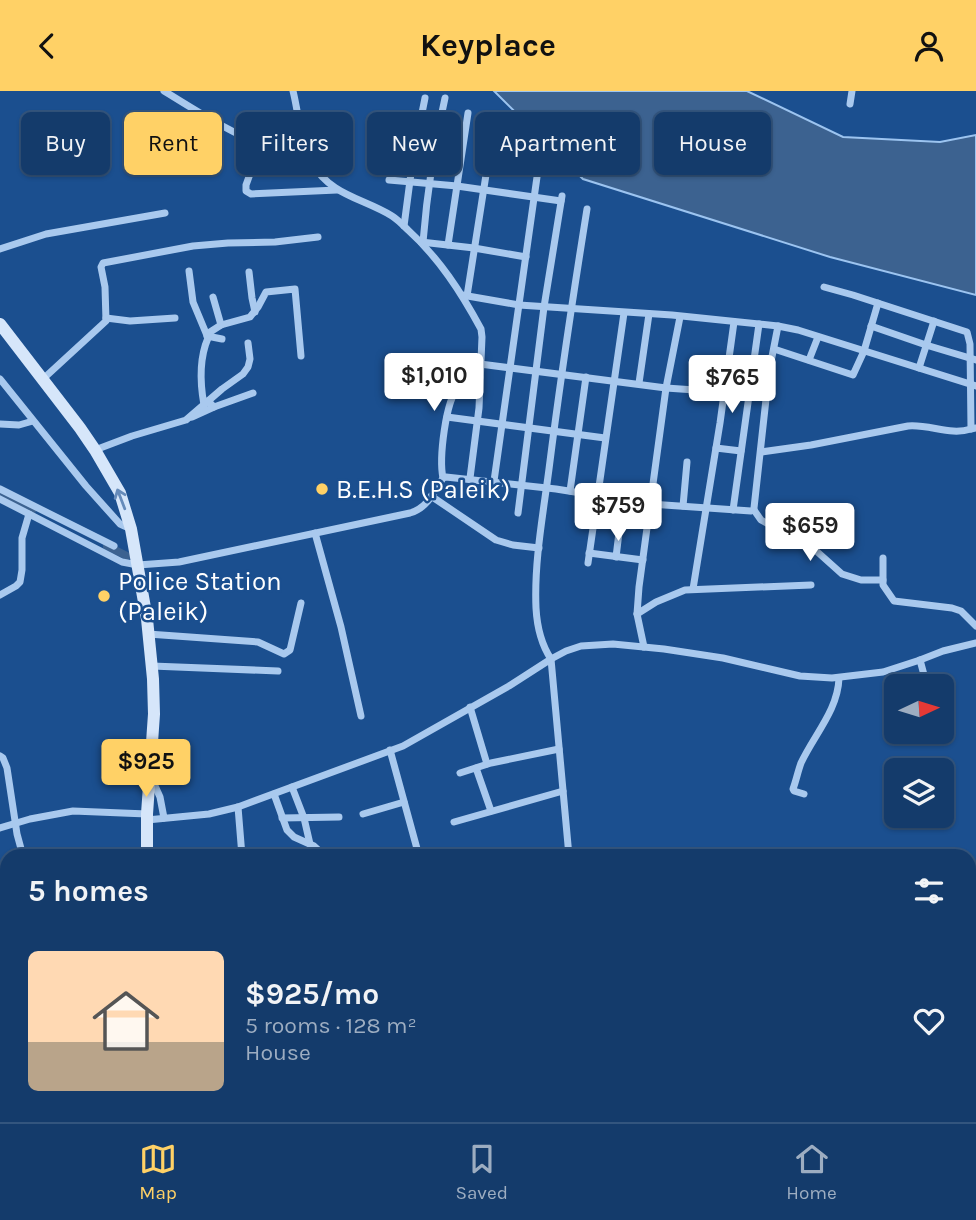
<!DOCTYPE html>
<meta charset="utf-8">
<style>
body{margin:0;font-family:Karla,sans-serif;background:#1d4271;color:#f1f3f6;height:100vh;display:flex;flex-direction:column;font-size:26px;white-space:nowrap}
*{box-sizing:border-box;margin:0}
p{font-size:23px;color:#9dadc1}
.icon{flex:none;width:38px;height:38px;fill:none;stroke:currentColor;stroke-width:2;stroke-linecap:round;stroke-linejoin:round}
.map{position:relative;flex:1;overflow:hidden}
.drawer{position:absolute;left:0px;top:758px;width:976px;height:275px;display:flex;flex-direction:column;background:#143b6b;border-radius:21px 21px 0 0;box-shadow:0 2px 5px #0004,0 0 0 2px #33557e}
.drawer>*{flex:none}
.banner{position:absolute;left:21px;top:21px;width:934px;height:63px;display:flex;gap:14px}
.needle{width:46px;rotate:86deg}
.buttons{position:absolute;left:884px;top:583px;display:grid;gap:14px}
.buttons a{display:grid;place-items:center;width:70px;height:70px;border-radius:10px;background:#143b6b;box-shadow:0 2px 5px #0004,0 0 0 2px #33557e;font-size:35px}
.price{position:absolute;translate:-50% -60px;padding:0 16px;border-radius:7px;background:#fff;color:#222;font-size:23px;line-height:46px;filter:drop-shadow(0 2px 4px #0008)}
.price::after{content:'';position:absolute;left:50%;top:42px;width:21px;height:16px;margin-left:-10px;background:inherit;clip-path:polygon(0 0,100% 0,50% 100%)}
.price.selected{background:#ffd166;color:#111}
ul{padding:0;list-style:none}
li{display:flex;align-items:center;gap:21px;height:175px;padding:0 28px}
li span{display:grid;place-items:center;flex:none;width:196px;height:140px;border-radius:10px;color:#555}
li>.icon{margin-inline-start:auto}
span .icon{width:84px;height:84px;fill:#fffc;stroke-width:1}
li b{font-size:30px}
h2{display:flex;justify-content:space-between;align-items:center;height:84px;padding:0 28px;font-size:30px}
.tag{padding:0 24px;border-radius:10px;background:#143b6b;box-shadow:0 2px 5px #0004,0 0 0 2px #33557e;font-size:24px;line-height:63px}
.tag.selected{background:#ffd166;color:#111}
header{display:flex;justify-content:space-between;align-items:center;height:91px;padding:0 28px;background:#ffd166;color:#111;font-size:32px;font-weight:700}
.menu{display:flex;justify-content:space-around;align-items:center;height:98px;border-top:2px solid #33557e;background:#143b6b;font-size:19px;color:#9dadc1}
.menu a{display:grid;justify-items:center;gap:4px}
.menu .selected{color:#ffd166}
.map>svg:first-child{display:block}
.water{fill:#3c6290;stroke:#9cc4f0;stroke-width:2}
.lines{fill:none;stroke-linecap:round;stroke-linejoin:round}
.canal{stroke:#3c6290;stroke-width:8}
.street{stroke:#a9c9ee;stroke-width:7}
.secondary{stroke:#d6e6fa;stroke-width:12}
.oneway{stroke:#668bba}
.poi-dot{fill:#ffd166;stroke:#1b4f8f;stroke-width:2.5}
.labels{text-anchor:middle;stroke-width:5;stroke-linejoin:round;paint-order:stroke}
.poi-label{font-size:26px;fill:#fff;stroke:#1b4f8f;text-anchor:start}
</style>
<header><svg class="icon" aria-label="back" viewBox="0 0 24 24"><path d="M15 5l-7 7 7 7"/></svg>Keyplace<svg class="icon" aria-label="person" viewBox="0 0 24 24"><circle cx="12" cy="8" r="4"/><path d="M4 21q1-7 8-7t8 7"/></svg></header>
<div class="map">
<svg width="976" height="1031" viewBox="0 0 976 1031">
<rect width="100%" height="100%" fill="#1b4f8f"/>
<!-- water -->
<polygon class="water" points="494,0 747,0 843,46 940,51 976,44 976,204 830,166 583,88"/>
<g class="lines">
<!-- canal -->
<g class="canal">
<polyline points="0,404 33,418"/>
<polyline points="107,455 127,465"/>
</g>
<!-- street -->
<g class="street">
<path d="M 164,0 C 193,18 223,37 255,51 C 271,58 290,60 308,63"/>
<path d="M 293,0 C 299,24 300,51 312,72 C 331,105 363,107 392,125 C 397,128 403,134 408,139 C 439,167 461,201 481,238 L 482,246 L 479,317 L 470,387"/>
<polyline points="850,13 852,0"/>
<polyline points="261,53 246,94 246,100 251,103 337,99"/>
<polyline points="389,89 457,95 561,110"/>
<polyline points="404,135 413,67 425,7"/>
<polyline points="421,151 474,157 526,166"/>
<path d="M 423,151 C 427,102 434,55 445,7"/>
<polyline points="448,154 468,22"/>
<polyline points="0,158 46,143 165,122"/>
<path d="M 189,180 L 193,211 L 208,247 C 199,268 200,292 204,314"/>
<polyline points="249,181 252,207 255,221"/>
<polyline points="824,196 853,204 967,241 970,253 971,338 976,337"/>
<polyline points="462,204 519,214 672,224 778,235"/>
<polyline points="467,205 491,52"/>
<polyline points="213,206 221,234"/>
<polyline points="106,227 130,230 175,227"/>
<polyline points="871,235 926,254 976,269"/>
<polyline points="207,243 221,234 250,226 258,216 266,201 295,198 301,265"/>
<polyline points="207,245 222,248"/>
<polyline points="774,258 853,284 864,260 878,212"/>
<polyline points="809,269 818,246"/>
<polyline points="480,273 666,297 767,304"/>
<polyline points="919,277 934,230"/>
<polyline points="0,288 86,395 120,433 131,438"/>
<polyline points="43,288 106,230 105,196 101,176 103,172 193,155 228,152 275,151 318,146"/>
<polyline points="639,292 649,223"/>
<polyline points="208,310 214,316 253,302"/>
<polyline points="192,326 214,316"/>
<polyline points="447,326 605,347"/>
<polyline points="0,333 19,334 33,330"/>
<polyline points="716,357 741,360"/>
<polyline points="95,359 132,345 186,329 222,298 243,283 248,276 250,268 248,252"/>
<path d="M 761,361 L 811,354 L 908,335 C 930,333 950,345 971,338"/>
<path d="M 443,387 C 439,368 445,310 459,295 C 465,290 473,288 480,286"/>
<polyline points="494,390 537,86"/>
<polyline points="0,398 114,455"/>
<polyline points="570,400 586,286"/>
<polyline points="431,405 496,449 513,454 539,457"/>
<path d="M 0,408 L 122,471 L 138,474 L 179,471 L 410,422 C 427,417 434,402 443,387 L 446,386 L 556,398 L 650,413 L 751,420 L 754,419 L 754,417 L 769,281 L 778,235 L 798,239 L 976,295"/>
<polyline points="683,415 687,371"/>
<polyline points="733,419 759,233"/>
<polyline points="754,419 761,429 813,457 842,483 861,489 883,489"/>
<polyline points="518,422 544,216 562,105"/>
<polyline points="315,442 341,536 361,625"/>
<polyline points="589,462 643,469"/>
<polyline points="616,466 623,409"/>
<polyline points="883,467 883,494 894,510 952,517 961,520 976,535"/>
<polyline points="588,472 624,222"/>
<polyline points="693,498 720,332 734,231"/>
<polyline points="0,504 16,495 20,491 22,479 22,447 29,423"/>
<polyline points="637,523 656,511 685,499 811,494"/>
<polyline points="148,543 258,551 284,563 290,559 301,512"/>
<polyline points="644,556 637,523 639,496 666,297 680,226"/>
<polyline points="920,569 927,595"/>
<polyline points="152,575 278,580"/>
<polyline points="470,616 487,673"/>
<polyline points="390,659 419,765"/>
<polyline points="0,665 3,667 7,677 17,743 23,765"/>
<polyline points="476,677 491,720"/>
<polyline points="460,682 491,672 559,658"/>
<polyline points="151,686 160,706 164,727"/>
<polyline points="292,696 304,727 310,753"/>
<polyline points="274,703 287,739 294,746 314,755 325,765"/>
<path d="M 804,703 L 794,700 L 793,698 C 796,690 798,680 801,672 C 814,644 838,619 839,587"/>
<polyline points="238,716 242,765"/>
<polyline points="363,723 404,711"/>
<polyline points="282,727 339,726"/>
<polyline points="147,729 209,723 238,716 403,655 509,595 551,568 566,560 581,555 613,553 664,558 723,567 800,585 832,587 883,581 920,569 943,560 976,552"/>
<polyline points="454,731 563,700"/>
<polyline points="0,737 30,728 73,720 147,723"/>
<path d="M 569,765 L 551,568 C 541,553 537,535 536,517 C 534,471 543,424 549,378 C 560,291 573,205 587,118"/>
<polyline points="0,804 7,803"/>
<polyline points="4,1017 4,1031"/>
<polyline points="54,1026 54,1031"/>
<polyline points="288,1026 289,1031"/>
<polyline points="580,1026 580,1031"/>
<polyline points="920,1026 922,1031"/>
<polyline points="396,1031 397,1026"/>
<polyline points="510,1031 510,1026"/>
</g>
<!-- secondary -->
<g class="secondary">
<polyline points="0,233 80,337 95,359 120,402 131,438 147,528 153,588 154,623 147,723 147,765"/>
<polyline points="168,1031 169,1026"/>
</g>
</g>
<!-- one-way arrows -->
<defs><path id="oneway-shaft" d="M-6 0H5M1.5-3L5.5 0L1.5 3" fill="none" stroke-width="1.6" stroke-linecap="round" stroke-linejoin="round" transform="scale(1.75)"/></defs>
<use class="oneway" href="#oneway-shaft" transform="translate(121 408) rotate(-111)"/>
<!-- markers -->
<g class="poi-dot">
<circle cx="322" cy="398" r="7"/>
<circle cx="104" cy="505" r="7"/>
</g>
<g class="labels">
<!-- poi labels -->
<g class="poi-label">
<text x="336" y="407">B.E.H.S (Paleik)</text>
<text x="118" y="499">Police Station<tspan x="118" dy="30">(Paleik)</tspan></text>
</g>
</g>
</svg>
<div class="buttons">
<a><svg class="needle" viewBox="-14 -14 28 28"><path d="M0-13l5 13h-10z" fill="#e53935"/><path d="M0 13l5-13h-10z" fill="#9dadc1"/></svg></a>
<a><svg class="icon" aria-label="layers" viewBox="0 0 24 24"><path d="M12 4l9 5-9 5-9-5zM3 14l9 5 9-5"/></svg></a>
</div>
<b class="price" style="left:434px;top:322px">$1,010</b>
<b class="price" style="left:732px;top:324px">$765</b>
<b class="price" style="left:618px;top:452px">$759</b>
<b class="price" style="left:810px;top:472px">$659</b>
<b class="price selected" style="left:146px;top:708px">$925</b>
<div class="banner">
<a class="tag">Buy</a>
<a class="tag selected">Rent</a>
<a class="tag">Filters</a>
<a class="tag">New</a>
<a class="tag">Apartment</a>
<a class="tag">House</a>
</div>
<section class="drawer">
<h2>5 homes<svg class="icon" aria-label="filters" viewBox="0 0 24 24"><path d="M4 7h16M4 17h16"/><circle cx="9" cy="7" r="2"/><circle cx="15" cy="17" r="2"/></svg></h2>
<ul>
<li><span style="background:linear-gradient(#ffd9b3 65%,#b9a48a 0)"><svg class="icon" aria-label="home" viewBox="0 0 24 24"><path d="M3 11l9-7 9 7M6 9v11h12V9"/></svg></span><div><b>$925/mo</b><p>5 rooms · 128 m²</p><p>House</p></div><svg class="icon" aria-label="heart" viewBox="0 0 24 24"><path d="M12 20l-8-8c-3-5 5-10 8-4 3-6 11-1 8 4z"/></svg></li>
</ul>
</section>
</div>
<nav class="menu">
<a class="selected"><svg class="icon" aria-label="map" viewBox="0 0 24 24"><path d="M3 6l6-2 6 2 6-2v14l-6 2-6-2-6 2zM9 4v14M15 6v14"/></svg>Map</a>
<a><svg class="icon" aria-label="saved" viewBox="0 0 24 24"><path d="M7 4h10v16l-5-4-5 4z"/></svg>Saved</a>
<a><svg class="icon" aria-label="home" viewBox="0 0 24 24"><path d="M3 11l9-7 9 7M6 9v11h12V9"/></svg>Home</a>
</nav>
